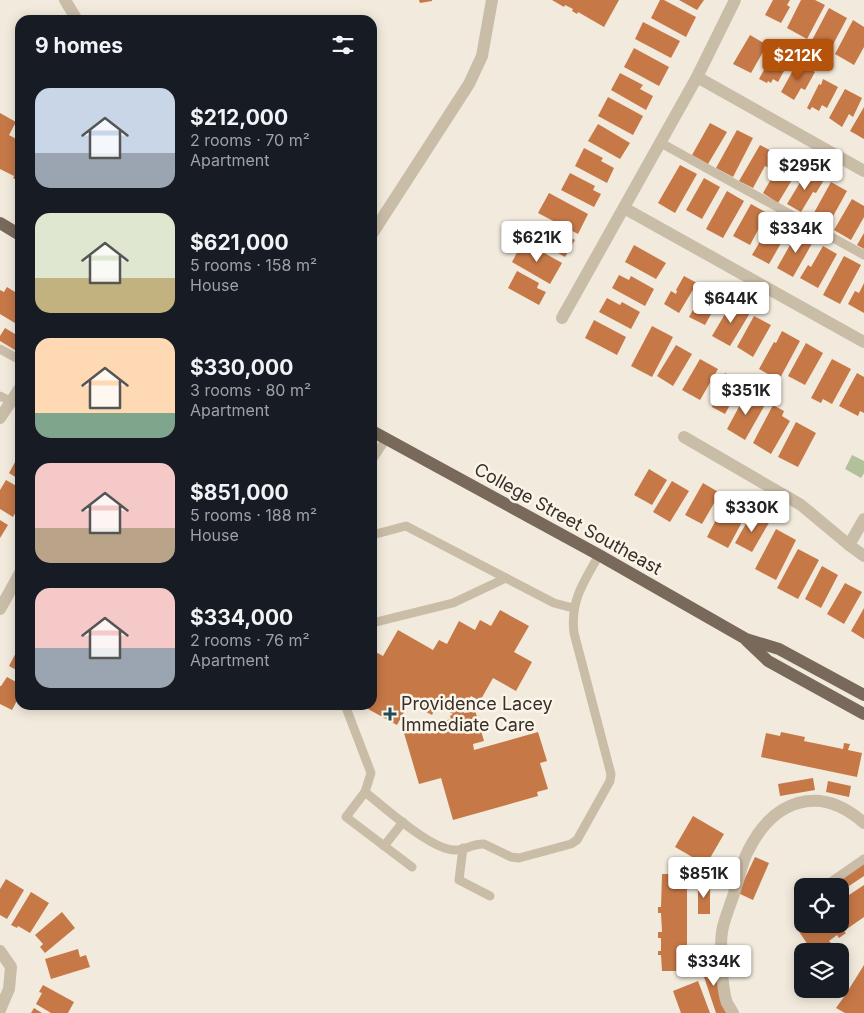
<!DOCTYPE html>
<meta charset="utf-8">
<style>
body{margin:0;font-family:Inter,sans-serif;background:#242831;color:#f1f3f6;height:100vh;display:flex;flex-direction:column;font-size:19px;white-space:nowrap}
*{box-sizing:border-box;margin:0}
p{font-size:16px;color:#9ea1a6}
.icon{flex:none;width:28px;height:28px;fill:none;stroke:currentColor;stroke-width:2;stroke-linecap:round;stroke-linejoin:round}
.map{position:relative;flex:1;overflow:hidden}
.details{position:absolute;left:15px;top:15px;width:362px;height:695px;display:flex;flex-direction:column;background:#171b24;border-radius:15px;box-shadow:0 2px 12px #0003}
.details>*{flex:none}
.buttons{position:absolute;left:794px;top:878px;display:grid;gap:10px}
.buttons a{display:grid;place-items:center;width:55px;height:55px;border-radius:10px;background:#171b24;box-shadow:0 2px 12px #0003;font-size:25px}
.price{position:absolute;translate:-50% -42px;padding:0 11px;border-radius:5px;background:#fff;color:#222;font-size:16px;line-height:32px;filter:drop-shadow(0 1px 2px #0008)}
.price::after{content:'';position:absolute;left:50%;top:30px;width:15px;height:11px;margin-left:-8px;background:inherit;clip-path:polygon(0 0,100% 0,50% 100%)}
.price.selected{background:#b45309;color:#fff}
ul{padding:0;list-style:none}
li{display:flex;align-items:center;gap:15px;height:125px;padding:0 20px}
li span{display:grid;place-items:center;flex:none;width:140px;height:100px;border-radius:15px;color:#555}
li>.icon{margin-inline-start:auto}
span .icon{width:60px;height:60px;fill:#fffc;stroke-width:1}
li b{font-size:21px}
h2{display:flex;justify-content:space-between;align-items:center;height:60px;padding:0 20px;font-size:21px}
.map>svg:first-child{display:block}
.green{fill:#b0c19c}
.building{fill:#c67847}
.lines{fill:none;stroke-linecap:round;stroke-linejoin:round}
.service{stroke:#cabda8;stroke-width:9}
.minor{stroke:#cabda8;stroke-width:12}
.primary{stroke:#79695a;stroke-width:12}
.poi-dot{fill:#1e4c59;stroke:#faf4e9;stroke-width:2}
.labels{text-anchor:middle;stroke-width:5;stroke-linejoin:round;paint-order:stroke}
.street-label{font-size:18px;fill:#372f28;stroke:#faf4e9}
.poi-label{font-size:18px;fill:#372f28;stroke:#faf4e9;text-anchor:start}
</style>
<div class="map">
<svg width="864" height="1013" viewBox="0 0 864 1013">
<rect width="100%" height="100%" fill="#f2ebdd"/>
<!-- green -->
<polygon class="green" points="852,455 864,461 864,473 861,478 845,469"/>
<!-- building -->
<g class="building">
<polygon points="419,0 432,0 432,1 420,3"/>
<polygon points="552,0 619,0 604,27 578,12 577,14 572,11 573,9 565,5 564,7"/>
<polygon points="660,0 664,0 696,17 686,37 651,18"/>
<polygon points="679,0 704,0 697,10"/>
<polygon points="773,0 790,0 787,5 790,7 781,23 765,15"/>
<polygon points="801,0 815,0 825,5 807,39 787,28"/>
<polygon points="829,8 847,18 828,54 810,44"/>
<polygon points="853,20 864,27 864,47 854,65 835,54"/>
<polygon points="643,22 680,41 671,58 635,39"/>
<polygon points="750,35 767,45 751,73 733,64"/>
<polygon points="634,48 669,67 659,86 624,67"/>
<polygon points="776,52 790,60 778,82 773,79 771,83 768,81 767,83 759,79 771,57 773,58"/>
<polygon points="797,63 815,72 805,90 801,88 794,100 781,92"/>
<polygon points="620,73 643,85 640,89 653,96 646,110 611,90"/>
<polygon points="823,79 838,87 827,108 822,105 819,111 812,107 810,110 807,108 819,84 821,85"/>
<polygon points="845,89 862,98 853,117 849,114 842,127 829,118"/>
<polygon points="608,97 643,116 633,135 598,116"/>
<polygon points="864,107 864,139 850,131"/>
<polygon points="0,113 16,122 9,135 20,141 20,182 13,178 14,176 0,169"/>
<polygon points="710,123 727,132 708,164 692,155"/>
<polygon points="598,124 630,143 620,159 588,141"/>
<polygon points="737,130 753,138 733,177 716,168"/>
<polygon points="760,145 777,154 769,168 765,166 753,188 739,181"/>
<polygon points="584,148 603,158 601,161 614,168 607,183 575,166"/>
<polygon points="785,155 801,165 778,203 763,193"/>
<polygon points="680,165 697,174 675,213 658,203"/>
<polygon points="807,171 824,180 816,193 813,192 801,212 787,204"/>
<polygon points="570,173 595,186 593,190 601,194 594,207 561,190"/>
<polygon points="704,178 720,187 702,219 686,210"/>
<polygon points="831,182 847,191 826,229 810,220"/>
<polygon points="727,191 744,201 723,238 706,229"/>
<polygon points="549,193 588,214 578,234 538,213"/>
<polygon points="852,199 864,206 864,217 851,240 834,230"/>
<polygon points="751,204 767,213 750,245 733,236"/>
<polygon points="775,216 791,226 769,264 752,255"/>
<polygon points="542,221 575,240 565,257 532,238"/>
<polygon points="798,231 814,240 793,277 777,268"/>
<polygon points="864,233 864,249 857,245"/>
<polygon points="523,241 562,263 550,284 512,262"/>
<polygon points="634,245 666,263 656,279 625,262"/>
<polygon points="823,246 837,254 818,288 800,278 808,265 811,267"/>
<polygon points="844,256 861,265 840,304 823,295"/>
<polygon points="517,271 539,283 537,288 546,292 539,305 508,288"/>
<polygon points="619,275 629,280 631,276 654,289 645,306 612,288"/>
<polygon points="684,276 697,283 679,313 664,304 671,291 676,294 677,291 676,290"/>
<polygon points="864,283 864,313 848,304 855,291 859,293"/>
<polygon points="7,287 15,292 17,289 20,291 20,326 0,314 0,290 4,292"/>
<polygon points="710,290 721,296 705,325 689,317 698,301 702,304"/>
<polygon points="607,298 620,305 622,302 640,312 631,329 599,312"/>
<polygon points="732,302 750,313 730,346 712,336"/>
<polygon points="754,316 771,325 753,357 737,347"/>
<polygon points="594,320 626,337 617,355 585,338"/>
<polygon points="652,326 673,337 652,377 631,366"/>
<polygon points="5,328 20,337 20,353 0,341 0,336"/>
<polygon points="782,331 800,341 779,380 759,369 774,342 776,343"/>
<polygon points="806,343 823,353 805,385 788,376"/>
<polygon points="676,345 692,354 673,386 657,376"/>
<polygon points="700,359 718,369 700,400 682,390"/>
<polygon points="832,359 851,369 832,404 823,399 821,403 811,398"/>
<polygon points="725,373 742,383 725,414 712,407 716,398 713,396"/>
<polygon points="857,373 864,377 864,413 860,411 858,416 839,406"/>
<polygon points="747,392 766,403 745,440 727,429"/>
<polygon points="773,405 784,411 782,416 790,421 771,454 753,443"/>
<polygon points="796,422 816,433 798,467 778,457"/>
<polygon points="20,453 20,480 9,473"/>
<polygon points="649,469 667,480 652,505 634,495"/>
<polygon points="6,480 20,488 20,505 13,517 0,509 0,490"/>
<polygon points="672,481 689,491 670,522 653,512"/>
<polygon points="703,483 720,493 702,524 685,515"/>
<polygon points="728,497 749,509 728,548 707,537"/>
<polygon points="757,514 770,521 752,552 735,543 748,520 752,523"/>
<polygon points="0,520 8,525 0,538"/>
<polygon points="776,529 796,540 776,580 755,569"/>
<polygon points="798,549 819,560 798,599 777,588"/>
<polygon points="822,566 838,575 821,608 805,599"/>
<polygon points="845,583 862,592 844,624 827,614"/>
<polygon points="864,608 864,639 851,631"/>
<polygon points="500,610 529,626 514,652 532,662 516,691 493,678 480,701 471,696 463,710 464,713 475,710 484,741 473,744 474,750 538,732 547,761 540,763 548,789 537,792 538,796 453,820 441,778 419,784 404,733 451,719 450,716 453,714 437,705 432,715 409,703 397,725 368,709 370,705 372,705 372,701 377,692 372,689 372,650 383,656 398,630 433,650 439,640 447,644 459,621 475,630 480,620 491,626"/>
<polygon points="20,645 20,672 9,666"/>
<polygon points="7,677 20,684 20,695 12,710 0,704 0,686 1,686"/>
<polygon points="781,732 805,737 804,741 843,749 844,743 850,744 848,750 862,753 857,777 761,757 766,733 780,736"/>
<polygon points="813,778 815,790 780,796 778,784"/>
<polygon points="828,781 851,786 849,797 826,792"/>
<polygon points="693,816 724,834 706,865 675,847"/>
<polygon points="755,857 769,863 753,900 738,893"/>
<polygon points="864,861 864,876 840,892 840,886 827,886"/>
<polygon points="662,874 687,874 687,971 662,971 661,955 658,955 658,951 661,951 661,938 658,938 658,932 662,932 661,913 658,913 658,907 661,907"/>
<polygon points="6,879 24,890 7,919 0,915 0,889"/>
<rect x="698" y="883" width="12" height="31"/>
<polygon points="864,885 864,917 844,931 846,933 839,938 837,935 829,941 831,943 826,947 824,944 812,951 798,930 807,924 840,924 840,901"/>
<polygon points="31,892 49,903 30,933 18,926 17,928 11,925"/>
<polygon points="62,912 75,928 45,953 40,947 43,944 35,935"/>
<polygon points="78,949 80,957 86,955 90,967 51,979 45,959"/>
<polygon points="710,958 729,1013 716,1013 699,962"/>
<polygon points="864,965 864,1013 845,1013 836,1008 846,994 843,992 846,987 849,989"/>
<polygon points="698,981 710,1013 681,1013 673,991"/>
<polygon points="43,985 74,1002 68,1013 51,1013 36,1004 42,993 39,992"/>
<polygon points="34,1008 42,1013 31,1013"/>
</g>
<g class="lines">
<!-- service -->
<g class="service">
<polyline points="661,143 864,255"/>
<polyline points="0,349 20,360"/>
<polyline points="0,396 10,401"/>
<polyline points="372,460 386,439"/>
<polyline points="372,535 406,526 554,603 573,608"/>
<polyline points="372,623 453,603 506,578"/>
<polyline points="345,705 371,773 365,792"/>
<polyline points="384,846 403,822"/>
<polyline points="463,848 459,880 490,896"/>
<path d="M 412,867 L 346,817 L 365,792 C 384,807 430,849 454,850 C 464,851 474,843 484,844 L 511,857 L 519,858 L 571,844 L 577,840 L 610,781 L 611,774 L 574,633 C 570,600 584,582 599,555"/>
<polyline points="825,886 864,859"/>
</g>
<!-- minor -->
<g class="minor">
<polyline points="65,0 77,20"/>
<polyline points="697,77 864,171"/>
<polyline points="624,208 864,342"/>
<polyline points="372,234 469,84 482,56 492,0"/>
<polyline points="562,318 697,77 735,0"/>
<polyline points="0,418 20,388"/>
<polyline points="684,437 801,505 849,545 864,556"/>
<polyline points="849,545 864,519"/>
<polyline points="0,609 20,573"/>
<polyline points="0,951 11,967 9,989 0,1010"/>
<path d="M 733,1013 C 731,1010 729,1006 727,1003 C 722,990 719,941 723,927 C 726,914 732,901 736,887 C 740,876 742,862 748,851 C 773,800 819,783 864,823"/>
</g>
<!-- primary -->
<g class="primary">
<polyline points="0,223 20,235"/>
<polyline points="372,431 599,555 746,639 779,649 864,695"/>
<polyline points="747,641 768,661 864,714"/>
</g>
</g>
<!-- markers -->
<path class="poi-dot" d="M387.5 706.5h5v5h5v5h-5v5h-5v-5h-5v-5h5z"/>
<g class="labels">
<!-- street labels -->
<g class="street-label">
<text transform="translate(568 519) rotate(29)" y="6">College Street Southeast</text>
</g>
<!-- poi labels -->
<g class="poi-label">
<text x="401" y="710">Providence Lacey<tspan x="401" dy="21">Immediate Care</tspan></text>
</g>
</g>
</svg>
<div class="buttons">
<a><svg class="icon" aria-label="locate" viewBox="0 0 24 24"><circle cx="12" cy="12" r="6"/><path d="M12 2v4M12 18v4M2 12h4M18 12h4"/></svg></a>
<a><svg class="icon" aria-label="layers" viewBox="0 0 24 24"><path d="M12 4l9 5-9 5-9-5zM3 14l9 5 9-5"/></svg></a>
</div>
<b class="price selected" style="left:798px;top:81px">$212K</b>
<b class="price" style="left:805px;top:191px">$295K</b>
<b class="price" style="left:796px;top:254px">$334K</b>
<b class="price" style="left:537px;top:263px">$621K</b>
<b class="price" style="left:731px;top:324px">$644K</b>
<b class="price" style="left:746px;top:416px">$351K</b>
<b class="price" style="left:752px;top:533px">$330K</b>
<b class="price" style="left:704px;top:899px">$851K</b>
<b class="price" style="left:714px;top:987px">$334K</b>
<section class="details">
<h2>9 homes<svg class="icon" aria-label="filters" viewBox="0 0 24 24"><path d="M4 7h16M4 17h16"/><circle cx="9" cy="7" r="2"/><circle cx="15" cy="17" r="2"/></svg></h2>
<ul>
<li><span style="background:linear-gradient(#c9d6e8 65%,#9aa5b1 0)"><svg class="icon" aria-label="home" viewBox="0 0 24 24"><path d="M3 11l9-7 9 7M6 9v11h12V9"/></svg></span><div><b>$212,000</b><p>2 rooms · 70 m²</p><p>Apartment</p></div></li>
<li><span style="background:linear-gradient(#dfe7d0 65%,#c2b280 0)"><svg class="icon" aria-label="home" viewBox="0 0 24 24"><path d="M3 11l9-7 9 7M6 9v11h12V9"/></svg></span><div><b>$621,000</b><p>5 rooms · 158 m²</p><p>House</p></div></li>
<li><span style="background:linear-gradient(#ffd9b3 75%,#7fa58c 0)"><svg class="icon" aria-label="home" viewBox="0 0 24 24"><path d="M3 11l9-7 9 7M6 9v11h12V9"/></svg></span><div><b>$330,000</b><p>3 rooms · 80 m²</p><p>Apartment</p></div></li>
<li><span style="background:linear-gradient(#f6c9c9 65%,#b9a48a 0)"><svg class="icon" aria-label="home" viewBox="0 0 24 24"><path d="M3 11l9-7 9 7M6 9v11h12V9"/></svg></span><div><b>$851,000</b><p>5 rooms · 188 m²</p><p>House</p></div></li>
<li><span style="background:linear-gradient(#f6c9c9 60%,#9aa5b1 0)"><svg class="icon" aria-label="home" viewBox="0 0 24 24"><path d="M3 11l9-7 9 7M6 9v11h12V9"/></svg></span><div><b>$334,000</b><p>2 rooms · 76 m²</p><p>Apartment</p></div></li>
</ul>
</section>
</div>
